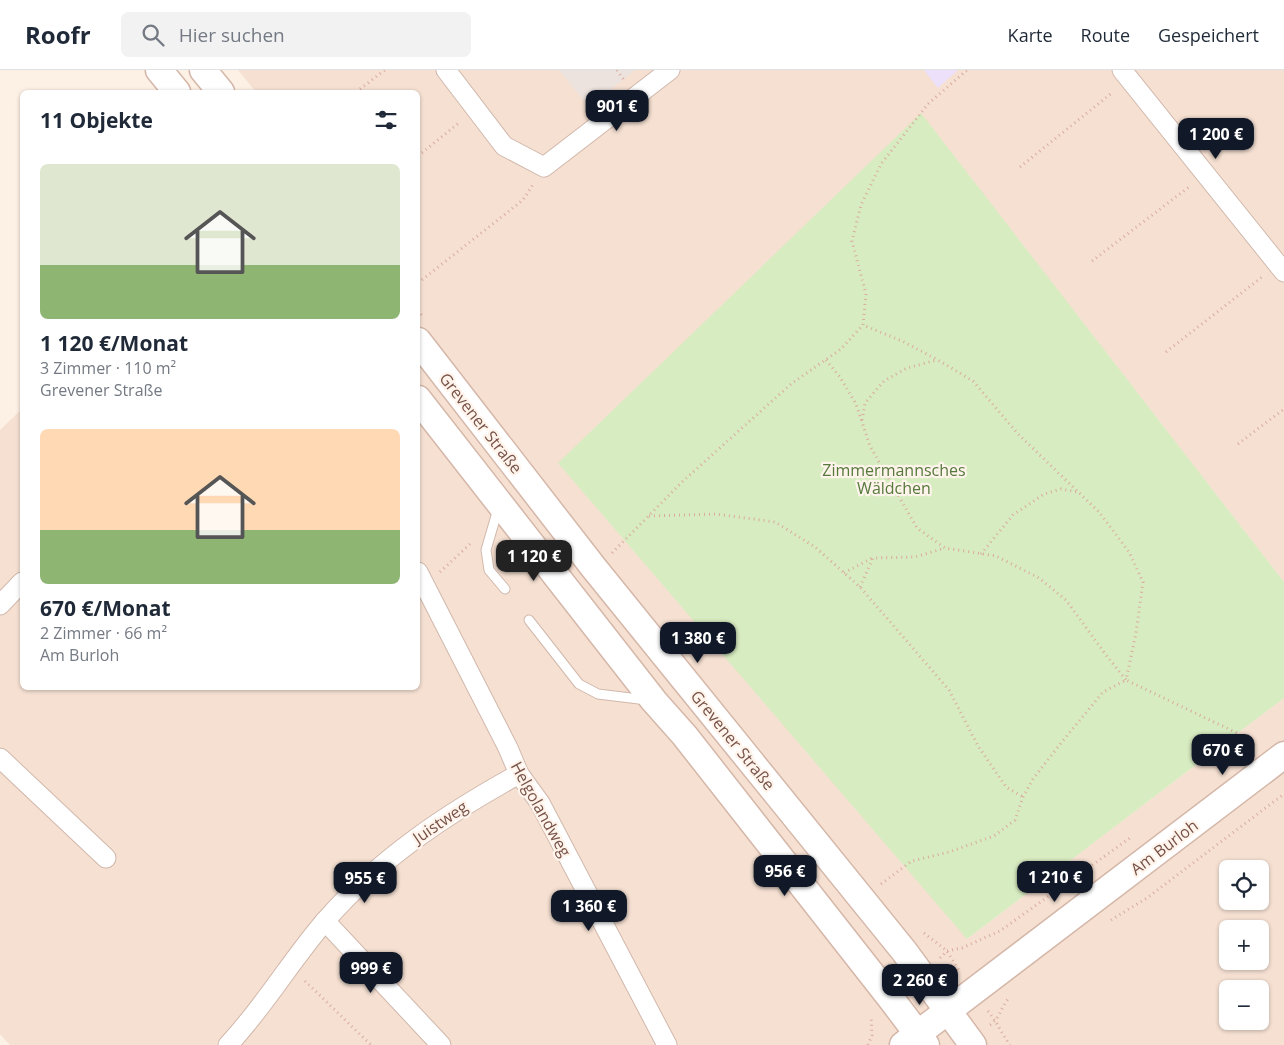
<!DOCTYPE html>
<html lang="de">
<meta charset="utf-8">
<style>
body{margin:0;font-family:"Open Sans",sans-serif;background:#f2f2f3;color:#1f2937;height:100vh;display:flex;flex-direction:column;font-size:19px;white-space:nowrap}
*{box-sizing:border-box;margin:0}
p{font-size:16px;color:#747a83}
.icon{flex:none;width:28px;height:28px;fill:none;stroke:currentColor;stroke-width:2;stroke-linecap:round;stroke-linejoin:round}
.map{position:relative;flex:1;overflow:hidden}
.drawer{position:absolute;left:20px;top:20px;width:400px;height:600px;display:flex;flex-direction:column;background:#fff;border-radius:8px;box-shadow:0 1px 4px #0004}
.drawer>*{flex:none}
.controls{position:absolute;left:1219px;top:790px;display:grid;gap:10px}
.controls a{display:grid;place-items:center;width:50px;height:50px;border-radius:8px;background:#fff;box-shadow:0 1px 4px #0004;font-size:25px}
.price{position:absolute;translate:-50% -42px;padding:0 11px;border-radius:10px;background:#111827;color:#fff;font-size:16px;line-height:32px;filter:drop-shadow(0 1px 2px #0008)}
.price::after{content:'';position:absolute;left:50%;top:30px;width:15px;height:11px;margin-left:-8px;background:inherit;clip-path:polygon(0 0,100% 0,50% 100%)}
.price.current{background:#222;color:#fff}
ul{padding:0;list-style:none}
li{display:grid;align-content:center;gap:10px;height:265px;padding:0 20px}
li span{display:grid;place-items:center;height:155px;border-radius:8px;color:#555}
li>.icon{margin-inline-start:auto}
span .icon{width:90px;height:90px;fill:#fffc;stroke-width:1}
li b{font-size:21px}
h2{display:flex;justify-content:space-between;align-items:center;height:60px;padding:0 20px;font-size:21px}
header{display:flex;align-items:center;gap:30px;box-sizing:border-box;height:70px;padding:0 25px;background:#fff;border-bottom:1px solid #e0e1e3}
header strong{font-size:24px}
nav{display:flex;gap:28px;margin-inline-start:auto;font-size:18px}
.search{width:350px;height:45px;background:#f2f2f3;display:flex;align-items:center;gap:12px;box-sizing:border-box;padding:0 18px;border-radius:8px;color:#747a83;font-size:19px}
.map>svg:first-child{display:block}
.residential{fill:#f5e0d2;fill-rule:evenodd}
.industrial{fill:#ede3de}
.education{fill:#ede0fa}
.green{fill:#d8ecc1}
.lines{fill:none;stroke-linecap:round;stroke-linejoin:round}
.lane-casing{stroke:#d1b8ac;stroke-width:11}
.street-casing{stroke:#d1b8ac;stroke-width:21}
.secondary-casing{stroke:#d5b7a9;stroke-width:29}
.path{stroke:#d9ac9d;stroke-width:3;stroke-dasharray:1 4;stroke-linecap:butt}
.lane{stroke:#fff;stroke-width:9}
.street{stroke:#fff;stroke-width:19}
.secondary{stroke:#fff;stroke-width:26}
.labels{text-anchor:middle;stroke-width:4.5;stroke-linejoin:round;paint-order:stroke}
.street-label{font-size:16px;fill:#775248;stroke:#fff4eb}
.park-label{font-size:16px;fill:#56783c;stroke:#fff4eb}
</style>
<header>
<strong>Roofr</strong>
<div class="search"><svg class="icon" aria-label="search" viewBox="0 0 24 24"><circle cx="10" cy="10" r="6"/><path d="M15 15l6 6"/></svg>Hier suchen</div>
<nav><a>Karte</a><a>Route</a><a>Gespeichert</a></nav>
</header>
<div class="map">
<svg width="1284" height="975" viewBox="0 0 1284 975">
<rect width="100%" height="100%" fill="#fdf0e4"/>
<!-- residential -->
<path class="residential" d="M 238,0 L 1284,0 L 1284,512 L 921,44 L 967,869 L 1284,628 L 1284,975 L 10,975 L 0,964 L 0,360 L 22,339 L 22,618 L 418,618 L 418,22 L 256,22 ZM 1228,799 L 1260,799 L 1260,831 L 1228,831 ZM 1228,859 L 1260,859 L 1260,891 L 1228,891 ZM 1228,919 L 1260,919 L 1260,951 L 1228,951 Z"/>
<!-- industrial -->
<polygon class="industrial" points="559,0 635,0 589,37"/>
<!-- education -->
<polygon class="education" points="924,0 958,0 938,18"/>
<!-- green -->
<polygon class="green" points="921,43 1284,512 1284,628 967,869 558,393"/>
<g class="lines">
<defs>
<g id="lane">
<polyline points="498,439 486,480 489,500 505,519"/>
<polyline points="529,550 579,614 598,624 647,630"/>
</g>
<g id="street">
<polyline points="446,0 504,76 544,97 670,0"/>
<polyline points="1122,0 1284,202"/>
<polyline points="418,502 508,678 519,704 540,733 667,975"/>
<polyline points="0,535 22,512"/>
<polyline points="0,688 106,788"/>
<polyline points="325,851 441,975"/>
<path d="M 228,975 C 265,936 291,890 326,850 C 380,788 448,743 519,704"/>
</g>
<g id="secondary">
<polyline points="159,0 177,22"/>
<polyline points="203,0 221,22"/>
<polyline points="418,271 594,498 904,881 973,975"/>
<polyline points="418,329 654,631 685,666 892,930 926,975"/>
<polyline points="903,975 1284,685"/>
</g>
</defs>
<!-- lane casing -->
<use href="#lane" class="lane-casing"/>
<!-- street casing -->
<use href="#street" class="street-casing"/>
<!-- secondary casing -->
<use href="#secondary" class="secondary-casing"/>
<!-- path -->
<g class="path">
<polyline points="617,0 624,10"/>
<polyline points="356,22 385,0"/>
<polyline points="418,86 460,52"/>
<polyline points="1020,97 1113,22"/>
<polyline points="1092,191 1189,117"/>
<polyline points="418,213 523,130 534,113"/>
<polyline points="418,240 423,247"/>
<polyline points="1166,282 1262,207"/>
<polyline points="826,290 840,307 856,334 870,376 917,458 945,478 996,486 1039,508 1066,530 1106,585 1126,610 1136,563 1143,512 1129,482 1099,442 1018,364 973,311 938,290 902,271 863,255"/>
<polyline points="862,350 865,333 884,311 907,298 937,290"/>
<polyline points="1238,374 1284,339"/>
<polyline points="649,446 716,444 775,452 815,477 860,517 949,620 978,676 1006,717 1023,727"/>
<polyline points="612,483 682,412 791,314 841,279 863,255 866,224 852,171 861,135 881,94 928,34 967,0"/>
<polyline points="981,484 1013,445 1044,424 1061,419 1078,422"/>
<polyline points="440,502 470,474"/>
<polyline points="844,503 872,488"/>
<polyline points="860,517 873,488 915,487 945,478"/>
<polyline points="881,814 912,791 949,782 994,766 1015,750 1023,727 1033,709 1061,673 1103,622 1126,610 1237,663"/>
<polyline points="1111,850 1147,828 1284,724"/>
<polyline points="924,863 947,881 960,902"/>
<polyline points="940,888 947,881 962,878 1000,861 1130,768"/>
<polyline points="305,911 371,975"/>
<path d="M 988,941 C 997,952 1002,964 1010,975"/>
<path d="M 990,955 C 1000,948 1001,937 1009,928"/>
<polyline points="868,975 872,965 871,946"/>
</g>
<!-- lane -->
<use href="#lane" class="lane"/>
<!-- street -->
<use href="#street" class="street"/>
<!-- secondary -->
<use href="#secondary" class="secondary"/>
</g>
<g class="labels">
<!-- street labels -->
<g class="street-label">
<text transform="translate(481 353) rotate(52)" y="6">Grevener Straße</text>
<text transform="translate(733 670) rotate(51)" y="6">Grevener Straße</text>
<text transform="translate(541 739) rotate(61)" y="6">Helgolandweg</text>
<text transform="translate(440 752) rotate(-34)" y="6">Juistweg</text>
<text transform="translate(1164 777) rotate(-37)" y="6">Am Burloh</text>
</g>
<!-- park labels -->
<g class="park-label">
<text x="894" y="406">Zimmermannsches<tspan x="894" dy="18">Wäldchen</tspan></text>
</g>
</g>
</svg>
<div class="controls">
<a><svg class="icon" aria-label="locate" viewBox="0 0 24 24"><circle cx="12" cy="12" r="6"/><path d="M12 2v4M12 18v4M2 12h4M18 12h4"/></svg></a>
<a>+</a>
<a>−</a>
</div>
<b class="price" style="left:617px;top:62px">901 €</b>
<b class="price" style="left:1216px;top:90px">1 200 €</b>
<b class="price current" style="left:534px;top:512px">1 120 €</b>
<b class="price" style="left:698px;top:594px">1 380 €</b>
<b class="price" style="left:1223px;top:706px">670 €</b>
<b class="price" style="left:785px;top:827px">956 €</b>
<b class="price" style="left:1055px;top:833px">1 210 €</b>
<b class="price" style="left:365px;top:834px">955 €</b>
<b class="price" style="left:589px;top:862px">1 360 €</b>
<b class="price" style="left:371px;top:924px">999 €</b>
<b class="price" style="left:920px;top:936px">2 260 €</b>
<section class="drawer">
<h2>11 Objekte<svg class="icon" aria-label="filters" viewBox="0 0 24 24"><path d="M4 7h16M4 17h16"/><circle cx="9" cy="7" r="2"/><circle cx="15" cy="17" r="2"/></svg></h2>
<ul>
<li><span style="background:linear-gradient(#dfe7d0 65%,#8fb573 0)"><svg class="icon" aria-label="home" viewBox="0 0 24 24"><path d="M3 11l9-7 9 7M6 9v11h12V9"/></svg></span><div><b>1 120 €/Monat</b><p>3 Zimmer · 110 m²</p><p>Grevener Straße</p></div></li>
<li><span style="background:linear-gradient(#ffd9b3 65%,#8fb573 0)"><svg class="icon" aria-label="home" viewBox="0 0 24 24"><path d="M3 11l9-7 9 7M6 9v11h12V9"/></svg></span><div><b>670 €/Monat</b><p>2 Zimmer · 66 m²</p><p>Am Burloh</p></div></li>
</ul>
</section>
</div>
